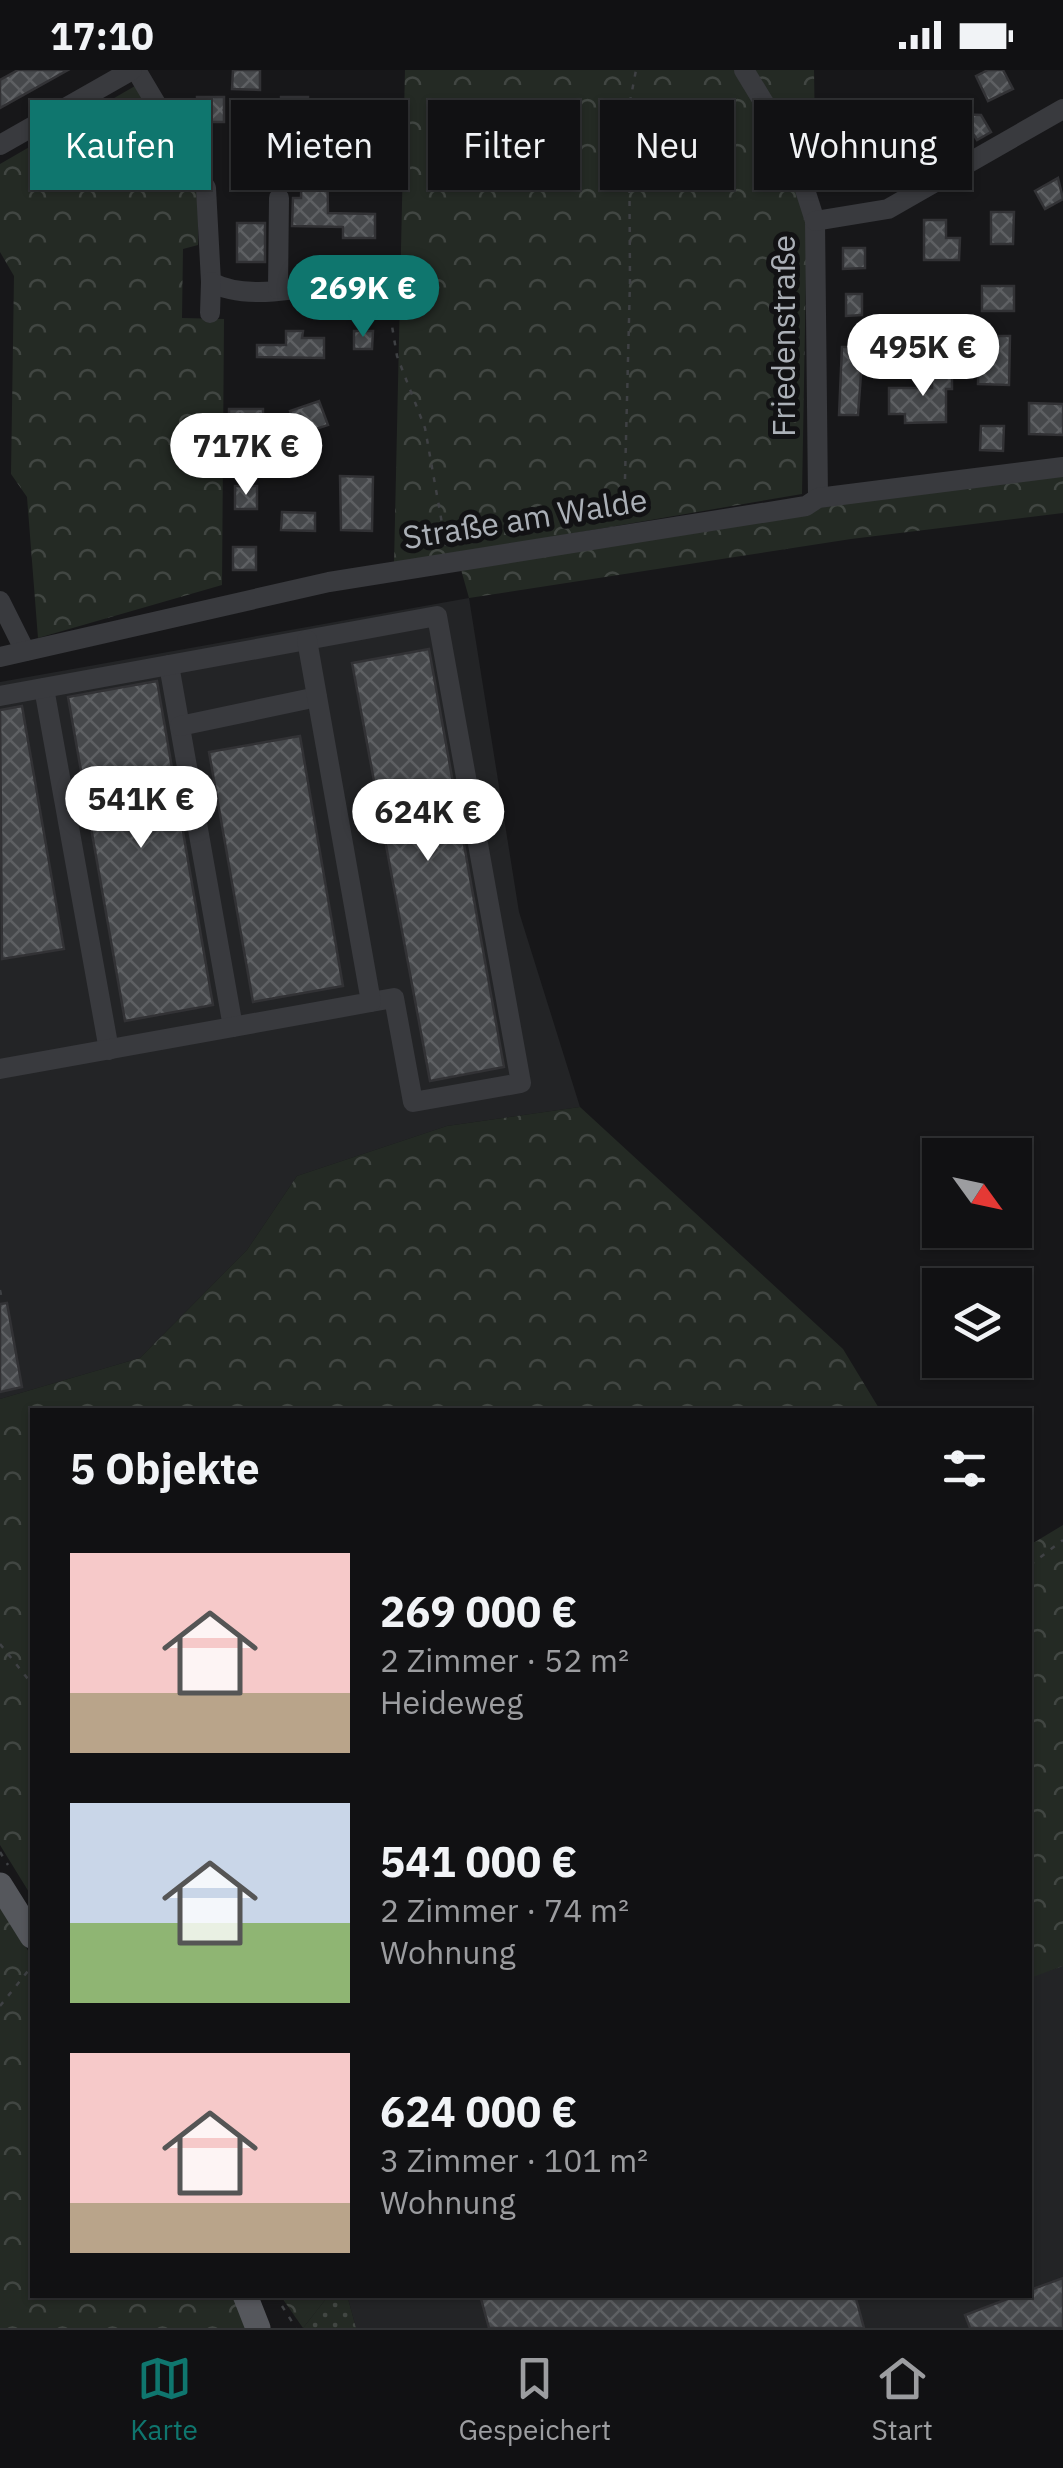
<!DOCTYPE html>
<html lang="de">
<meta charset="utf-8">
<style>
body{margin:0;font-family:"IBM Plex Sans",sans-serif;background:#1a1a1c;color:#f1f3f6;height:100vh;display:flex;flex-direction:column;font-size:38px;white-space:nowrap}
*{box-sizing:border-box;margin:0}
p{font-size:32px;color:#9c9da0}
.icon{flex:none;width:55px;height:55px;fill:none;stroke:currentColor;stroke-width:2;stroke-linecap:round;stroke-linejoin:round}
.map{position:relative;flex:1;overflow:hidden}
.side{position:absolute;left:30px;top:1338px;width:1002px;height:890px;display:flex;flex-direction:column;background:#111113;border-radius:0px;box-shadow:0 2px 8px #0004,0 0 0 2px #303133}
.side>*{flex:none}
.hud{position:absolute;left:30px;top:30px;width:1005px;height:90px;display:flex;gap:20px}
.needle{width:65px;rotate:123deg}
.fabs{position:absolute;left:922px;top:1068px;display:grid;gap:20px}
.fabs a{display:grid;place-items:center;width:110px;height:110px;border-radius:0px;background:#111113;box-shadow:0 2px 8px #0004,0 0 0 2px #303133;font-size:50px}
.price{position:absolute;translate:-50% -85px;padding:0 22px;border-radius:35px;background:#fff;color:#222;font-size:32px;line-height:65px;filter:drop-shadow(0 2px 5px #0008)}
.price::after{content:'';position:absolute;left:50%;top:60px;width:30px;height:22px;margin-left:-15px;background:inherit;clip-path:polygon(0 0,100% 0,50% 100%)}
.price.current{background:#0f766e;color:#fff}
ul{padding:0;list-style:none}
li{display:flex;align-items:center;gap:30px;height:250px;padding:0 40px}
li span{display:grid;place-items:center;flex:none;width:280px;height:200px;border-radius:0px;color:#555}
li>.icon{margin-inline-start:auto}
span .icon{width:120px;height:120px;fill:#fffc;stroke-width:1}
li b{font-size:42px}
h2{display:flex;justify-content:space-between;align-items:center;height:120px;padding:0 40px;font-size:42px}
.tag{padding:0 35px;border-radius:0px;background:#111113;box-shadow:0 2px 8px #0004,0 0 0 2px #303133;font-size:35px;line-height:90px}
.tag.current{background:#0f766e;color:#fff}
.status{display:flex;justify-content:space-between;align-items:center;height:70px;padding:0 50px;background:#111113;direction:ltr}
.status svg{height:28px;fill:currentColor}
.menu{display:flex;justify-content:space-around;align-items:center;height:140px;border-top:2px solid #303133;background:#111113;font-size:28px;color:#9c9da0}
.menu a{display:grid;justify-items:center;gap:5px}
.menu .current{color:#0f766e}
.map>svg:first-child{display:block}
.built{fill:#232426}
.grass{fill:url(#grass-dots)}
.forest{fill:url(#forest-crowns)}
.building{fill:url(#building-cross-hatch);stroke:#323235;stroke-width:2.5}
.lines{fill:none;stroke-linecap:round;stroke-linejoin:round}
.path{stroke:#3f4144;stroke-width:2.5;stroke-dasharray:5 8;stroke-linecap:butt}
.minor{stroke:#393a3e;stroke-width:20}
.major{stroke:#55575c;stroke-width:25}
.labels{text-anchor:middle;stroke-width:10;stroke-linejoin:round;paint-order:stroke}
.street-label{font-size:32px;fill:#abb0b7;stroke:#121214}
</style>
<div class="status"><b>17:10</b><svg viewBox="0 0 49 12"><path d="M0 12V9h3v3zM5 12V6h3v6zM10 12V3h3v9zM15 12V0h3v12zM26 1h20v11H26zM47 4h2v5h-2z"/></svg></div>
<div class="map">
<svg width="1063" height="2258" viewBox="0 0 1063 2258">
<defs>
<pattern id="grass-dots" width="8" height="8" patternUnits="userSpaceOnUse" patternTransform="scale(2.5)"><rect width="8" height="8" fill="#242a24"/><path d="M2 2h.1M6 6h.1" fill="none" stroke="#414642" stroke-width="1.8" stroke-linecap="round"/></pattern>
<pattern id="forest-crowns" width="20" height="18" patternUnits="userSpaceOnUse" patternTransform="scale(2.5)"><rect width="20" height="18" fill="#242a24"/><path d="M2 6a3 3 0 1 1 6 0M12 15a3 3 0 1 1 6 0" fill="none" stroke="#414642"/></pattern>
<pattern id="building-cross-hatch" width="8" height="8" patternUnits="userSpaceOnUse" patternTransform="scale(2.5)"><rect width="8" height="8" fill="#46484b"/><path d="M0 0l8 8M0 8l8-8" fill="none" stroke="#5e6063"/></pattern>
</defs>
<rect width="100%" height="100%" fill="#171719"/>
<!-- built -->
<g class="built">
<polygon points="469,528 519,842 580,1037 447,1056 297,1106 247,1180 140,1288 0,1329 0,612"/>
<polygon points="1063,1896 1063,2258 356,2258 347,2225 1030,2225 1030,1907"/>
</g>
<!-- grass -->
<polygon class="grass" points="329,2225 347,2225 356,2258 303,2258"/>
<!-- forest -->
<g class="forest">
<polygon points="405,0 738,0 795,98 807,146 802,424 394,494"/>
<polygon points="754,0 814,0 816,131 807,93"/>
<polygon points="135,16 198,123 198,175 183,179 182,248 224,249 222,515 38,568 27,427 11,404 14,206 0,182 0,94"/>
<polygon points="1063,404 1063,443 851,469 469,528 460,496 807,438"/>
<polygon points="580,1037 843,1279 880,1340 32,1340 32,1827 0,1775 0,1329 140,1288 247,1180 297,1106 447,1056"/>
<polygon points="1063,1455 1063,1896 1030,1908 1030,1475"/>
<polygon points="0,1835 32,1887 32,2225 233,2225 247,2258 0,2258"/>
<polygon points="280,2225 329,2225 303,2258"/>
</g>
<!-- building -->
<g class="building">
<polygon points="18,0 68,0 0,38 0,10"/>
<polygon points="233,0 260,0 260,20 232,19"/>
<polygon points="988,0 1003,0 1013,19 988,31 976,6"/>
<rect x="197" y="27" width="27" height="25"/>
<polygon points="281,27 308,27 308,54 280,54"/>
<polygon points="349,42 377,42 376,70 348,69"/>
<polygon points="936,43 981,45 991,62 977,70 974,65 952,63 952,57 936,56"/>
<polygon points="885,61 908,61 907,95 885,95"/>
<polygon points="845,75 857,95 836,107 824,87"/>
<polygon points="302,83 327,83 328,143 375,144 375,168 343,168 343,157 292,156 293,128 301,128"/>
<polygon points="866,91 882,91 882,115 865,115"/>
<polygon points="1058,108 1063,129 1045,139 1035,121"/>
<polygon points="991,142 1014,142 1013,174 991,174"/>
<polygon points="924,150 946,150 946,168 960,168 959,190 924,190"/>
<rect x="237" y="153" width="28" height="39"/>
<polygon points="843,178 865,178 865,198 843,199"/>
<rect x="982" y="216" width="32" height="25"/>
<polygon points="846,224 862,224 862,245 846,246"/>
<polygon points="286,261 303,261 302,268 324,268 324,288 257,287 257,275 286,275"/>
<polygon points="354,261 373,261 372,279 354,279"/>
<polygon points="979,266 1010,266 1009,315 978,314"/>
<polygon points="842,277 863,277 858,345 839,345"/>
<polygon points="932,297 952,297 952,319 946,319 946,352 905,353 905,344 889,344 889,318 932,318"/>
<polygon points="319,331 328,355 298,365 290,341"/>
<polygon points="1029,333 1063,334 1063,365 1029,364"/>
<rect x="229" y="339" width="34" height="20"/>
<polygon points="981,356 1004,356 1003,381 980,380"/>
<polygon points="340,406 373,407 372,461 341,460"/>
<rect x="235" y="416" width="22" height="23"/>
<polygon points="282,442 315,443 315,461 281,460"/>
<rect x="233" y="477" width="23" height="23"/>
<polygon points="429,579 504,997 430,1011 352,593"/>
<polygon points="157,611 213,935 125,951 68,627"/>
<polygon points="22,636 64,879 2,889 0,640"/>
<polygon points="300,666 343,916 253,932 209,682"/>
<polygon points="7,1233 22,1317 0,1322 0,1234"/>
<polygon points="1063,2208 1063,2258 970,2258 965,2245 1018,2225 1030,2225 1030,2220"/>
<polygon points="480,2225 855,2225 864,2258 489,2258"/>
</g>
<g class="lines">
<!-- path -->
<g class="path">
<polyline points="388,232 397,286 425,358 446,476"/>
<polyline points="624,448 630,211 629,37 636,0"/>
<polyline points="0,1220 2,1230"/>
<polyline points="1030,1495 1063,1470"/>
<polyline points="0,1574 32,1614"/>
<polyline points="0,1782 8,1795"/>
<polyline points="0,1936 32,1896"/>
<polyline points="275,2225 296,2258"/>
<polyline points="285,2225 287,2238"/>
</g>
<!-- minor -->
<g class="minor">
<path d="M 136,0 L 206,118 L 211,212 C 245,231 301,219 336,210 C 351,207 370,210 385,211"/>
<polyline points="744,0 792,79 815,151 818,428"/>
<polyline points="0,75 132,0"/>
<polyline points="815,151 888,139 1063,39"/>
<polyline points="278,219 279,128"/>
<polyline points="210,243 211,212"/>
<polyline points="0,531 25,581"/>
<polyline points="0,587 329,512 806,436 818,428 1063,397"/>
<polyline points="169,595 233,957"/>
<polyline points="44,618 109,980"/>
<polyline points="0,626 437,546 521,1013 413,1032 394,928 371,932"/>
<polyline points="180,656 317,627"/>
<polyline points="0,999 371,932 307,570"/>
</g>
<!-- major -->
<g class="major">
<polyline points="0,1815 32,1866"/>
<polyline points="245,2225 258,2258"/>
</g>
</g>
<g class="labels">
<!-- street labels -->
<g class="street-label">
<text transform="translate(784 266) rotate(-90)" y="11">Friedenstraße</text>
<text transform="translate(525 449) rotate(-9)" y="11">Straße am Walde</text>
</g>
</g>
</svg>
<div class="fabs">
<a><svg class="needle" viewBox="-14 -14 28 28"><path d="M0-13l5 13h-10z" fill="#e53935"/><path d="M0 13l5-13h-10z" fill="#9c9da0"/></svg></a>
<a><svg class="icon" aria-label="layers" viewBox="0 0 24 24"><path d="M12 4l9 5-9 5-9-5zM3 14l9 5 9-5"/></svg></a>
</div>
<b class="price current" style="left:363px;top:270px">269K €</b>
<b class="price" style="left:923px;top:329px">495K €</b>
<b class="price" style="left:246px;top:428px">717K €</b>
<b class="price" style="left:141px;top:781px">541K €</b>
<b class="price" style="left:428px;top:794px">624K €</b>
<div class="hud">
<a class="tag current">Kaufen</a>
<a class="tag">Mieten</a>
<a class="tag">Filter</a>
<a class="tag">Neu</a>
<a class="tag">Wohnung</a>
</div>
<section class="side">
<h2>5 Objekte<svg class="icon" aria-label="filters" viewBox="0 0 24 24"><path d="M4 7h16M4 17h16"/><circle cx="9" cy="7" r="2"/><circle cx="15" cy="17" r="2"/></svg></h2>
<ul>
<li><span style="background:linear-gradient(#f6c9c9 70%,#b9a48a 0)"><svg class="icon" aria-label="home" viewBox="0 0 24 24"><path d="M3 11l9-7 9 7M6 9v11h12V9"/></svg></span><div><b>269 000 €</b><p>2 Zimmer · 52 m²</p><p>Heideweg</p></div></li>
<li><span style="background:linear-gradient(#c9d6e8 60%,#8fb573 0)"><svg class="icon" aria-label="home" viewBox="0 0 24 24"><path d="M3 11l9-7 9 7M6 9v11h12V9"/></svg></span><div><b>541 000 €</b><p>2 Zimmer · 74 m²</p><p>Wohnung</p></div></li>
<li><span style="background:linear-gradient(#f6c9c9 75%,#b9a48a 0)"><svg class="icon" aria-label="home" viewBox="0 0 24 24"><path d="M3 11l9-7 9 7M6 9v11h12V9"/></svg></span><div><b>624 000 €</b><p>3 Zimmer · 101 m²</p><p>Wohnung</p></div></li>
</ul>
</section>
</div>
<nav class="menu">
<a class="current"><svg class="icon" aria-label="map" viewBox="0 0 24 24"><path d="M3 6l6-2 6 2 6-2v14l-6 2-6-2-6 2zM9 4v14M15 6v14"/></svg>Karte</a>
<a><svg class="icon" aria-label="saved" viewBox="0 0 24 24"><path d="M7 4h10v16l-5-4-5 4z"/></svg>Gespeichert</a>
<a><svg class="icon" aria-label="home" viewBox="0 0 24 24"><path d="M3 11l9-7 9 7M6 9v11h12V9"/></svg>Start</a>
</nav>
